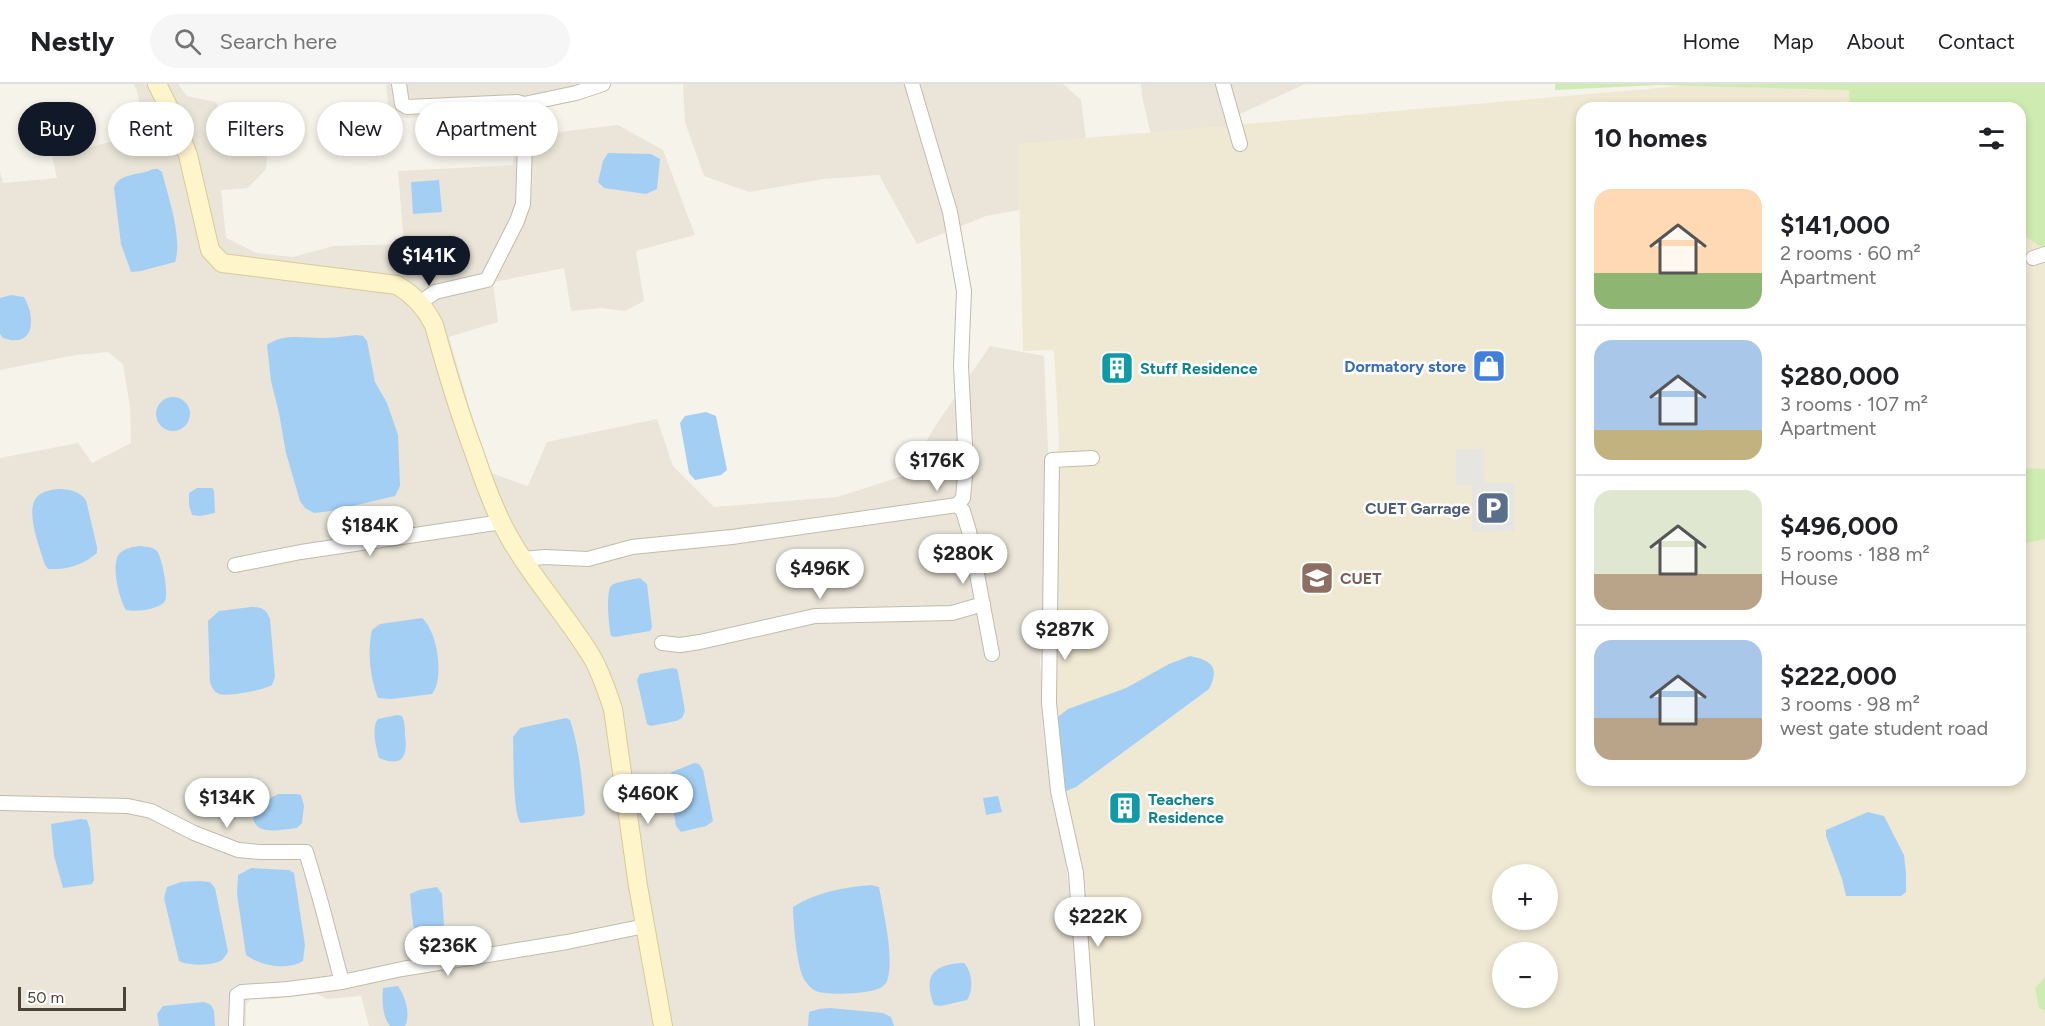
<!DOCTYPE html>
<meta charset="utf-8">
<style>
body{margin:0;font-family:Figtree,sans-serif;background:#f6f6f6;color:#202124;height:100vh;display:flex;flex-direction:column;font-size:22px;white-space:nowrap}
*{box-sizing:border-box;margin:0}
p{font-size:20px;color:#757577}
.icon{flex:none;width:33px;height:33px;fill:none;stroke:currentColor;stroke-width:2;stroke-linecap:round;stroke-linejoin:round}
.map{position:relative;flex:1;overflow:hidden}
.details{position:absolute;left:1576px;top:18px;width:450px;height:684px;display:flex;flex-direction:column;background:#fff;border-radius:18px;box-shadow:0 3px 9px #0003}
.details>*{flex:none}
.banner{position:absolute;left:18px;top:18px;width:570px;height:54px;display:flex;gap:12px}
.fabs{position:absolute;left:1492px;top:780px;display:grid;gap:12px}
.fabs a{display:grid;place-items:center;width:66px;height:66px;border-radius:50%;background:#fff;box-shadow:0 3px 9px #0003;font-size:30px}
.scale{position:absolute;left:18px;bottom:15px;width:108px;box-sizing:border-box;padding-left:6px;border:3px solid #4a4437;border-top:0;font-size:16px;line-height:21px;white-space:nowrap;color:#4a4437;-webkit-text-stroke:4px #fff;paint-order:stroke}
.price{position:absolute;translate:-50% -51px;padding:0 14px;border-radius:21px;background:#fff;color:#222;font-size:20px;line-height:39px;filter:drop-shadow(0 2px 3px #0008)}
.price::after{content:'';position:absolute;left:50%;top:36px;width:18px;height:14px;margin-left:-9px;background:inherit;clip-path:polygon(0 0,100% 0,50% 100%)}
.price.selected{background:#111827;color:#fff}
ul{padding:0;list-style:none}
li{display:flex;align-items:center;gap:18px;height:150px;padding:0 18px}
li+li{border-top:2px solid #e0e0e0}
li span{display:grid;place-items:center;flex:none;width:168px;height:120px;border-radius:18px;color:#555}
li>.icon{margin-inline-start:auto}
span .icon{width:72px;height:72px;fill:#fffc;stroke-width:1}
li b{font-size:26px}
h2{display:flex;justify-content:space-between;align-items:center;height:72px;padding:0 18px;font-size:26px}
.chip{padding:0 21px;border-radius:27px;background:#fff;box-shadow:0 3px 9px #0003;font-size:21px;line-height:54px}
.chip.selected{background:#111827;color:#fff}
header{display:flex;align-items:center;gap:36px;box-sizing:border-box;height:84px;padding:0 30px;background:#fff;border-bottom:2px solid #e0e0e0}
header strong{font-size:28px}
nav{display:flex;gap:33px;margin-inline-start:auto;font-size:21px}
.search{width:420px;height:54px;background:#f6f6f6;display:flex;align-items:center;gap:15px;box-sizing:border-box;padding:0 21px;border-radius:33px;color:#757577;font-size:22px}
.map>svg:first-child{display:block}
.residential{fill:#eae5d8}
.education{fill:#efe9d3;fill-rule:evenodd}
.green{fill:#ceecb1}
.parking{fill:#e7e5e2}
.water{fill:#a4cff5}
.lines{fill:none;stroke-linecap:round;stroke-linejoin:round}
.minor-casing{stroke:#c2bbac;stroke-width:16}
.secondary-casing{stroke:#d8ca98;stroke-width:20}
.minor{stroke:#fff;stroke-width:14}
.secondary{stroke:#fff5cb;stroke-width:18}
.labels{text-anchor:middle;stroke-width:5;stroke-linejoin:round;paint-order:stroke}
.shop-label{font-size:16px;font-weight:bold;fill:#366cbe;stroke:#fff;text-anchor:end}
.culture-label{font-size:16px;font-weight:bold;fill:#0d838f;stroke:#fff;text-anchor:start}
.service-label{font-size:16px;font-weight:bold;fill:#4e5e75;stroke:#fff;text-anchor:end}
.education-label{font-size:16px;font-weight:bold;fill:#785e54;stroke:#fff;text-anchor:start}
</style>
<header>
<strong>Nestly</strong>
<div class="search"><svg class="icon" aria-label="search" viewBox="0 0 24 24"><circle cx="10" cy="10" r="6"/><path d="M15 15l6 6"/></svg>Search here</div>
<nav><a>Home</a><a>Map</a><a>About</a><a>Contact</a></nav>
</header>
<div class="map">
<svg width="2045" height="942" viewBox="0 0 2045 942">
<rect width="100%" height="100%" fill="#f6f3ea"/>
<!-- residential -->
<g class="residential">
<polygon points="134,0 178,0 187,12 216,18 229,42 269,47 266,85 248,104 221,106 226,154 257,169 293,173 333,162 404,160 398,87 513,81 515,53 618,41 663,66 695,151 636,167 644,217 625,227 601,224 571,227 564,184 493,198 498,238 449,253 488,388 528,402 547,358 657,335 673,382 714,423 837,413 906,391 936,341 990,262 1044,272 1050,412 1040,580 1074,843 1080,942 369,942 361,912 327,915 317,910 273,915 251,914 246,921 246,942 0,942 0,374 78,359 92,379 131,359 130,323 123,280 108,268 76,271 0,286 0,87 3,99 57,94 47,49 76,49 82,65 146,49 137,7"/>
<polygon points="386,0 580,0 517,28 405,34 394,29 388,20"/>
<polygon points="683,0 1063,0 1081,16 1087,63 1036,123 986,132 917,160 879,91 824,95 749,108 704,92 685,38"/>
<polygon points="1141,0 1305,0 1236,32 1216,63 1155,69 1142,12"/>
</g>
<!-- education -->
<path class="education" d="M 1703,0 L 2045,0 L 2045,942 L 1083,942 L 1074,809 L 1042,650 L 1059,356 L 1054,266 L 1023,267 L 1018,60 ZM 1582,24 L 2020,24 L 2020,696 L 1582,696 ZM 1503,790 L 1548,790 L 1548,836 L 1503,836 ZM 1503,868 L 1548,868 L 1548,914 L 1503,914 Z"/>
<!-- green -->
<g class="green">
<polygon points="1555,0 2045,0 2045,166 2021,149 2020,24 1850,24 1849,6 1659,1 1555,6"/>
<polygon points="2021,384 2045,385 2045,455 2021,460"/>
<polygon points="2045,893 2045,927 2039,924 2035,904"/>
</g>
<!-- parking -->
<polygon class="parking" points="1456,365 1484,365 1485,399 1514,399 1514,447 1472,448 1472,401 1456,401"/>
<!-- water -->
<g class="water">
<polygon points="608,69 651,70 660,75 657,105 646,110 604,104 598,98 603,77"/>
<path d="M 153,85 L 158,85 L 162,88 C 168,112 183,155 175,178 L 141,187 L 131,188 L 121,160 L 114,104 C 119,88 140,92 153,85 Z"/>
<polygon points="439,96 442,128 413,130 411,98"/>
<path d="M 11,211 L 24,213 C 36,234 35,265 3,254 L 0,250 L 0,214 Z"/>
<path d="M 356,251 L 363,252 L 367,257 L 375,298 L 387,319 L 398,351 L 400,402 L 395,412 L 331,427 L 314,429 L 305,424 L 300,417 L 286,369 L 279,329 L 271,297 L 267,261 C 284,249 303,254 323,254 C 334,254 345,252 356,251 Z"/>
<circle cx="173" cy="330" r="17"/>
<polygon points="706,328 716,332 727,386 721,391 695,396 689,389 680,339 685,332"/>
<polygon points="197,404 212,404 214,407 215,429 200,432 192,431 189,421 189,409"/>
<path d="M 57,405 C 69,405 79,407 86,416 L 97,463 L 97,469 C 83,481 67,486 48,485 L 45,481 C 40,464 23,423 39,411 C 44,407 51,406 57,405 Z"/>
<path d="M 139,462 C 145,463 152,462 157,467 C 162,473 169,510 165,517 C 159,526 135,528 126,526 C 119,515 110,478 120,469 C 125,464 133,463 139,462 Z"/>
<path d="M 640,494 L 647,500 L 652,543 L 650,547 L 615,553 L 611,552 C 609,544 605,505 612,501 C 616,498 635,495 640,494 Z"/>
<path d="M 251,523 C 262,523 266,525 270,535 L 275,593 L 272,601 C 263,606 229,613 219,610 C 214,608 212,603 210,599 L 208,537 L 219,527 Z"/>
<path d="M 422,534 C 437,546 445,595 432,610 L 391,615 L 378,614 C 370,594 367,567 372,546 L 380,540 Z"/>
<path d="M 1190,572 C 1212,576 1220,584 1209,605 L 1076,703 L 1064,708 L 1055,641 L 1058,633 L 1068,625 L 1126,604 L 1169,580 Z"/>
<polygon points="672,584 677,585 678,588 685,627 682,634 676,637 651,642 647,640 637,596 640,590"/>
<path d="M 397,631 L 402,632 C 405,638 405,644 405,651 C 408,672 403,684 379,674 C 376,664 371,643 378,635 Z"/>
<path d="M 566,634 L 570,636 C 580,666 582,698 585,729 L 582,732 L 521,739 C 512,729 514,669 513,653 L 520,644 Z"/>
<polygon points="694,679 699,680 703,686 713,737 706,742 681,748 676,742 668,694 672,688"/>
<path d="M 278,710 L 296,710 L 301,711 L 304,722 L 302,739 L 297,744 C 277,746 249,754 253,724 Z"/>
<polygon points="998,712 1002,728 986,731 983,714"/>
<polygon points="1868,728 1884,732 1904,771 1906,789 1906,808 1901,812 1846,812 1842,795 1826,752 1826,746"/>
<polygon points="81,735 87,736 90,745 94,796 92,800 63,804 54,772 51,740"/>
<path d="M 251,784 L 289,786 L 294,789 L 305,861 L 303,877 C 287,887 261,882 246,871 L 237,810 L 238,791 Z"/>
<path d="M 199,797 L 210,798 L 215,804 L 228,868 C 226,871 224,874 222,876 C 214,882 187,882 179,877 L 164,814 L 167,803 L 181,798 Z"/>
<path d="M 871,801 L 879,803 C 883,826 894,872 888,894 C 887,897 886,900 883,902 C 876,910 827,912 816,907 C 813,906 808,901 806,898 C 797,889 793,837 793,823 C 817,808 844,803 871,801 Z"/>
<polygon points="437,803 442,810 444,841 439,844 415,845 413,841 410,810 419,806"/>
<path d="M 964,879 C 972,887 974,906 967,916 L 941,922 L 934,921 C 922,890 935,880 964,879 Z"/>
<path d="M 398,902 C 405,912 411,930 405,942 L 390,942 C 382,932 382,916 383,904 Z"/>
<polygon points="204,918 211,921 214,927 215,942 159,942 157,930 163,922"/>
<polygon points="830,924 883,929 891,933 894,942 808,942 809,928 819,925"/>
</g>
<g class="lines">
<defs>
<g id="minor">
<polyline points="399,0 402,20 407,23 517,18 524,20 526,28 523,120 517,137 487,196 435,208 420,219"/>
<polyline points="1223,0 1240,60"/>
<polyline points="524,20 576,9 603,0"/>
<polyline points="2033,174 2045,170"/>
<polyline points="957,421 963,427 969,447 992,570"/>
<polyline points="523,475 545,473 588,475 632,463 732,453 957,421 963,414 966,380 961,282 964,207 950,128 912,0"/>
<polyline points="235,481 301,468 502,438"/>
<polyline points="662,559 680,561 700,558 815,532 952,529 983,520"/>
<polyline points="0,719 128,722 151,727 194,749 238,766 260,768 306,768 320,815 342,898"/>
<polyline points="236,942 237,911 242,908 288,905 342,898 402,885 567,858 645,842"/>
<polyline points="1087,942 1076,789 1058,707 1049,619 1052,376 1092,374"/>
</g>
<path id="secondary" d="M 157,0 L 172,30 L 188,71 L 210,166 L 222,179 L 397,201 C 414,211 425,223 434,241 C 446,285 459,328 475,371 C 484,398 494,426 508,451 C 532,495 567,531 593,575 C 602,591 607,608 613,625 L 638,802 L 663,942"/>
</defs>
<!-- minor casing -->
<use href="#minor" class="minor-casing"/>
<!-- secondary casing -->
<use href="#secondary" class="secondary-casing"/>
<!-- minor -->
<use href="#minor" class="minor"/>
<!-- secondary -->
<use href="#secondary" class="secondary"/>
</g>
<!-- icons -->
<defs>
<symbol id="shop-square" viewBox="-11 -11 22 22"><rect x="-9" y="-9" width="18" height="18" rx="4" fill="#3f7fe0" stroke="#fff"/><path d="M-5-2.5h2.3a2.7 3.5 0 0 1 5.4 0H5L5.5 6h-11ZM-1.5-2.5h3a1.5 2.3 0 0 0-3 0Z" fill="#fff"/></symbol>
<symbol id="building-square" viewBox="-11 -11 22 22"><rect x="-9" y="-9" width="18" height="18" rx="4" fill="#0f9aa8" stroke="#fff"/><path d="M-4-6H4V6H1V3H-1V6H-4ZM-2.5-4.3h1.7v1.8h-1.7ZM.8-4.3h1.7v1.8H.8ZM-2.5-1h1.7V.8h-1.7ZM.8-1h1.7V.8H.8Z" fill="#fff"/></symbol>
<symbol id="parking-square" viewBox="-11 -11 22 22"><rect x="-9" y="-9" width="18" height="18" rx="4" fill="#5c6f8a" stroke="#fff"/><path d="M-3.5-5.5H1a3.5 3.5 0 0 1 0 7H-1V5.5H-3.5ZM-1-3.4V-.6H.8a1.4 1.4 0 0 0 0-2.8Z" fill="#fff"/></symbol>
<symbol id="university-square" viewBox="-11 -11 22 22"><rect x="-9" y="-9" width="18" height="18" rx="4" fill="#8d6e63" stroke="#fff"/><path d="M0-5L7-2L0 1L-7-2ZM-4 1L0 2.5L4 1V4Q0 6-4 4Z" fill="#fff"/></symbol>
</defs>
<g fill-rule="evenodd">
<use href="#shop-square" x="1470" y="263" width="38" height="38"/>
<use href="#building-square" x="1098" y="265" width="38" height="38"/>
<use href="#parking-square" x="1474" y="405" width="38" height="38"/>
<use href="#university-square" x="1298" y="475" width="38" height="38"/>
<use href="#building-square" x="1106" y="705" width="38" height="38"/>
</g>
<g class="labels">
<!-- shop labels -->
<g class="shop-label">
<text x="1466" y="288">Dormatory store</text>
</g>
<!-- culture labels -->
<g class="culture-label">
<text x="1140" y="290">Stuff Residence</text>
<text x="1148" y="721">Teachers<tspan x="1148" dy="18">Residence</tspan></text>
</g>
<!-- service labels -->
<g class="service-label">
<text x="1470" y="430">CUET Garrage</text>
</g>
<!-- education labels -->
<g class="education-label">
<text x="1340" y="500">CUET</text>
</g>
</g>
</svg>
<div class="fabs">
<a>+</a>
<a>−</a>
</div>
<div class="scale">50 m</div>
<b class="price selected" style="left:429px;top:203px">$141K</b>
<b class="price" style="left:937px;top:408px">$176K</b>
<b class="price" style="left:370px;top:473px">$184K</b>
<b class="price" style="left:963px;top:501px">$280K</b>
<b class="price" style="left:820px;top:516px">$496K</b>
<b class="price" style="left:1065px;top:577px">$287K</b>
<b class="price" style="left:648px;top:741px">$460K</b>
<b class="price" style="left:227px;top:745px">$134K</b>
<b class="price" style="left:1098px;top:864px">$222K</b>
<b class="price" style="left:448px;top:893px">$236K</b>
<div class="banner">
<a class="chip selected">Buy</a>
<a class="chip">Rent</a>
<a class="chip">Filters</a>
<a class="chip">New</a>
<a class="chip">Apartment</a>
</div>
<section class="details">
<h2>10 homes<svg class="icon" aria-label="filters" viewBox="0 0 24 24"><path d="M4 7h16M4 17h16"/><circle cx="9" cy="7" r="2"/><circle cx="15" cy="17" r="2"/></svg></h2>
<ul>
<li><span style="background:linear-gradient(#ffd9b3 70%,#8fb573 0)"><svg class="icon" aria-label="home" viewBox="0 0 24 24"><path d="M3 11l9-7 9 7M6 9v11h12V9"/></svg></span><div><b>$141,000</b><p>2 rooms · 60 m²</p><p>Apartment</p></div></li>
<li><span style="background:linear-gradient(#a9c7e8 75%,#c2b280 0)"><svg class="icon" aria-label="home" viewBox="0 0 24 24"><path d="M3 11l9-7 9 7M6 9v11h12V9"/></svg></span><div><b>$280,000</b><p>3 rooms · 107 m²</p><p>Apartment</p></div></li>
<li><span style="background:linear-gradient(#dfe7d0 70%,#b9a48a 0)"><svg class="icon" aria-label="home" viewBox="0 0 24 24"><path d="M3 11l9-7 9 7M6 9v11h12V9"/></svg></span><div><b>$496,000</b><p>5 rooms · 188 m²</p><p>House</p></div></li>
<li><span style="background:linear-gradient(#a9c7e8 65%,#b9a48a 0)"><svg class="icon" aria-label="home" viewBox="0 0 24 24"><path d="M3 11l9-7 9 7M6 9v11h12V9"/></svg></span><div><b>$222,000</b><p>3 rooms · 98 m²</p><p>west gate student road</p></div></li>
</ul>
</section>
</div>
